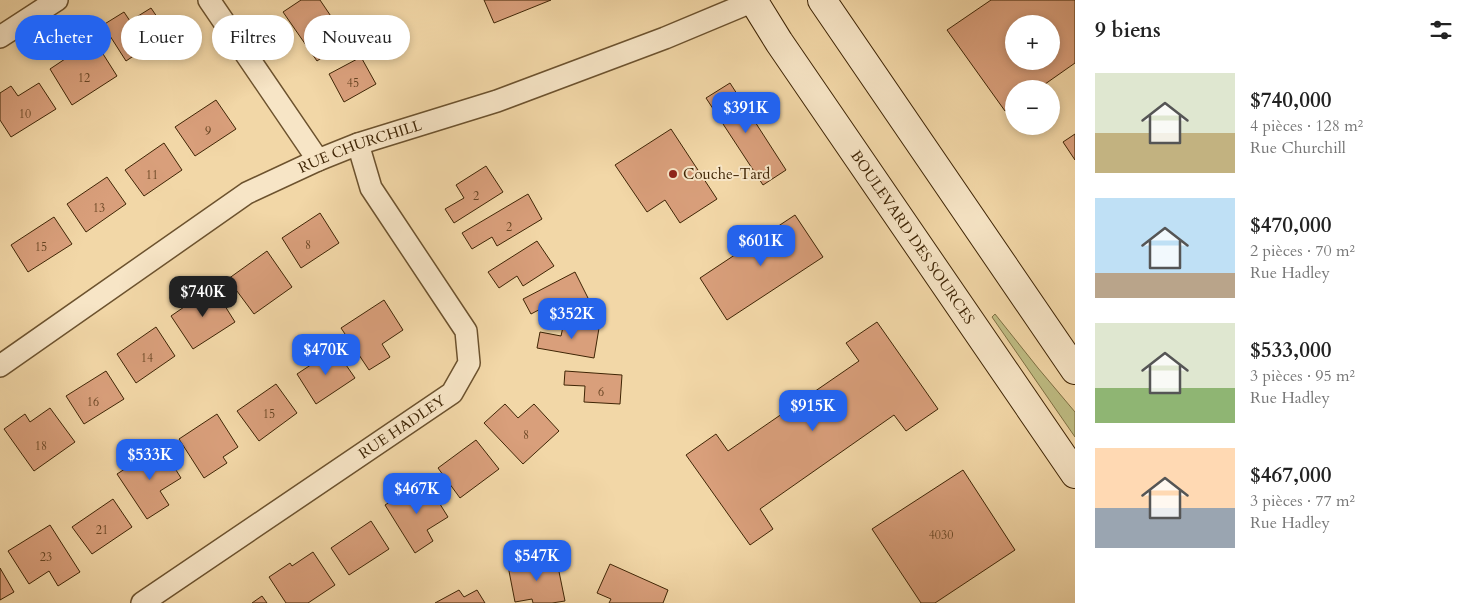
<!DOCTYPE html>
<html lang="fr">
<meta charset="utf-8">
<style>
body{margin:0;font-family:Cardo,serif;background:#f6f6f6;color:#222;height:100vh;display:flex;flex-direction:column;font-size:19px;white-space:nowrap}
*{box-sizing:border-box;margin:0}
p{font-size:16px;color:#767676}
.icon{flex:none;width:28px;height:28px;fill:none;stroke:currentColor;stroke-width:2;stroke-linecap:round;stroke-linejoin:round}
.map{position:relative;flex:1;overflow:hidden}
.panel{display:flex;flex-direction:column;background:#fff;width:400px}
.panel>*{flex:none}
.hud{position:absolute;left:15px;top:15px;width:475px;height:45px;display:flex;gap:10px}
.fabs{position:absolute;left:1005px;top:15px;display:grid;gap:10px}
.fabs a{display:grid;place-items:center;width:55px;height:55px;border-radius:50%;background:#fff;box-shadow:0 2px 8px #0003;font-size:25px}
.price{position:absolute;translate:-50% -42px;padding:0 11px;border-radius:10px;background:#2563eb;color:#fff;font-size:16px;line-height:32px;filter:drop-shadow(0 1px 2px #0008)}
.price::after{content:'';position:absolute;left:50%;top:30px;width:15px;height:11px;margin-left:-8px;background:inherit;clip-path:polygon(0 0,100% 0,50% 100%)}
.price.on{background:#222;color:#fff}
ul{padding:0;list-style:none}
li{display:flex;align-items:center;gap:15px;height:125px;padding:0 20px}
li span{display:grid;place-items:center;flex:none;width:140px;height:100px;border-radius:0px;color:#555}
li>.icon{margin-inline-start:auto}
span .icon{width:60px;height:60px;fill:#fffc;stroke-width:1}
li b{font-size:21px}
h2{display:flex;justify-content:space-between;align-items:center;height:60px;padding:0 20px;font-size:21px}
.chip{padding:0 18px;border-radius:22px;background:#fff;box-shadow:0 2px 8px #0003;font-size:18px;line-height:45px}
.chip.on{background:#2563eb;color:#fff}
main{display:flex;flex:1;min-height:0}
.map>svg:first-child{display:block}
.green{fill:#bfbd84;stroke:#7f7144}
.building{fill:#d99f7b;stroke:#3f2505;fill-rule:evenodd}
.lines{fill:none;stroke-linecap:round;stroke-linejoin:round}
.street-casing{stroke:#6c522e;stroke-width:24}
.secondary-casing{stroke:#3f2505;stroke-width:30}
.street{stroke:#f7e5c6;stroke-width:21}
.secondary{stroke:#f7e5c6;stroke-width:28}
.poi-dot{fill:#8f2418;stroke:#f7e5c6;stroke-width:2}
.labels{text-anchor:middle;stroke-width:4;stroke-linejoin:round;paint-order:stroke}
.number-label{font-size:12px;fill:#642}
.street-label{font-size:15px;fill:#3f2505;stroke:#f7e5c6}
.poi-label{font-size:15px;fill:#3f2505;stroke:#f7e5c6;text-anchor:start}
</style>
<main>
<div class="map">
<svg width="1075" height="603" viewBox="0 0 1075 603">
<rect width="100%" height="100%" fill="#f2d7a7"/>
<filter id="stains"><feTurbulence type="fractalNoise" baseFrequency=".004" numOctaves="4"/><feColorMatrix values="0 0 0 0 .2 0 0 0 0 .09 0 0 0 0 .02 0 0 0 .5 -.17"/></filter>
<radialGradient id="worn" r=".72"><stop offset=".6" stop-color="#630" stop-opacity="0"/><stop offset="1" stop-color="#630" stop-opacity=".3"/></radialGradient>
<!-- green -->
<polygon class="green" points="995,314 1038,368 1075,412 1075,437 992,317"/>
<!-- building -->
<g class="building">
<polygon points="301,0 320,0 347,40 317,61 283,12"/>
<polygon points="484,0 551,0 494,23"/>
<path d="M 991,0 L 1075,0 L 1075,63 L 1038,89 L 1014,89 L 1014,105 L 1005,111 L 947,30 ZM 1014,24 L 1051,24 L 1051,61 L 1014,61 Z"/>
<polygon points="151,8 168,33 126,61 103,25 124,12 130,21"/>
<polygon points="98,46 117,76 72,105 50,69 74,53 78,59"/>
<polygon points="361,57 376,84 344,102 329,74"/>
<polygon points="39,83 56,109 11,137 0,120 0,93 11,86 18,96"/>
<polygon points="730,83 786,170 763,185 706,98"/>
<polygon points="216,100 236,129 195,156 175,127"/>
<polygon points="671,129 717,199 680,223 665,200 647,212 615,165"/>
<polygon points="1075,134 1075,160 1063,142"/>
<polygon points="164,143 182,170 144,196 125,170"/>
<polygon points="486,166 503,192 454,223 445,209 464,198 456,185"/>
<polygon points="107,177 126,204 86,232 67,204"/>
<polygon points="528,194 542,219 497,246 492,237 472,249 462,233"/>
<polygon points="320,213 339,243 301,268 282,238"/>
<polygon points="795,215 823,257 727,320 700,278"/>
<polygon points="54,217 72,244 28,272 11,245"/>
<polygon points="537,241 554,266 523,286 517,276 499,288 488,272"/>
<polygon points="267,251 292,287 254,314 228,279"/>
<polygon points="575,272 588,298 556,315 550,304 531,314 523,299"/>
<polygon points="213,287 235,322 193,349 171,316"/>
<polygon points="384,300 403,330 382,344 390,357 369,370 341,328"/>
<polygon points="564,322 599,328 594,358 537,348 540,332 561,336"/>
<polygon points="877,322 938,409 906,431 894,415 760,509 773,529 750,545 686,455 716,434 728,451 859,361 846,343"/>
<polygon points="156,327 175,356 136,383 117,354"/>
<polygon points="335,349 355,378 316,404 297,374"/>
<polygon points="106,371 124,399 84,424 66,396"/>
<polygon points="565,371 622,375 620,404 584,402 585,386 564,385"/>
<polygon points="276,384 297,413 259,441 237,411"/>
<polygon points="505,404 518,418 534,404 559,431 523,464 484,423"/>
<polygon points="50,408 75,442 34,471 4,429 25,414 30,422"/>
<polygon points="217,414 238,447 223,457 227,463 204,478 179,439"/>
<polygon points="476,440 499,469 460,498 438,468"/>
<polygon points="161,446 181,478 160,491 169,505 147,519 117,474"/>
<polygon points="963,470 1015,550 935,603 921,603 872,529"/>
<polygon points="425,480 448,517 427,530 433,541 415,553 385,505"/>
<polygon points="113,499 132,527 92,554 72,527"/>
<polygon points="371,521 389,549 349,575 331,548"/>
<polygon points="50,525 80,572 58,586 49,571 29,584 8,551"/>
<polygon points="313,552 335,585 308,603 286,603 269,577 290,563 292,566"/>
<polygon points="556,557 565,601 552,603 533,603 532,599 515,602 508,566"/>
<polygon points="610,564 668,590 663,603 609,603 611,599 597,593"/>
<polygon points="0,568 14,592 0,600"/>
<polygon points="459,590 464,597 477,590 485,603 435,603"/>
<polygon points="262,596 267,603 252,603"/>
</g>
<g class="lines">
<defs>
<g id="street">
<polyline points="209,0 318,160"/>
<polyline points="0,37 57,0"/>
<path id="s1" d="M 0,366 L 247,193 L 318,160 L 358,144 L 497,101 L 665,38 L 756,0"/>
<path id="s2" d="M 142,603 L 452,393 L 469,363 L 466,331 L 371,188 L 358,144"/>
</g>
<g id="secondary">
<path id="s3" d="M 753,0 L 779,42 L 1075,474"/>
<polyline points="822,0 1075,370"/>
</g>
</defs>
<!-- street casing -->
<use href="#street" class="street-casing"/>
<!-- secondary casing -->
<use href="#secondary" class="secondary-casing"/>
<!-- street -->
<use href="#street" class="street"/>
<!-- secondary -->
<use href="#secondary" class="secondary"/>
</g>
<!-- markers -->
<circle class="poi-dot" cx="673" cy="174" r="5"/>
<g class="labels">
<!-- number labels -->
<g class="number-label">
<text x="84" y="82">12</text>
<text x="353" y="87">45</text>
<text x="25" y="118">10</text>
<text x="208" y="135">9</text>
<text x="152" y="179">11</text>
<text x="476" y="200">2</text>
<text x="99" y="212">13</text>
<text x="509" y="231">2</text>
<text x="308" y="249">8</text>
<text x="41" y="251">15</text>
<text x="147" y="362">14</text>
<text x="601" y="396">6</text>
<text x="93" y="406">16</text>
<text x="269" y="418">15</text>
<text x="526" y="439">8</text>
<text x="41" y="450">18</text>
<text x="102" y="534">21</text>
<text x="941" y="539">4030</text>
<text x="46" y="561">23</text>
</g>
<!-- street labels -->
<g class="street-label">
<text dy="5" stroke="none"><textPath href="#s1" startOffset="424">RUE CHURCHILL</textPath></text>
<text dy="5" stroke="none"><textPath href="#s3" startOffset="286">BOULEVARD DES SOURCES</textPath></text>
<text dy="5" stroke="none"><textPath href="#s2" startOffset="314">RUE HADLEY</textPath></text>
</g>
<!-- poi labels -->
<g class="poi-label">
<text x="683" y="179">Couche-Tard</text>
</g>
</g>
<rect width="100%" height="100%" filter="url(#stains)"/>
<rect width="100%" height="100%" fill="url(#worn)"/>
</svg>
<div class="fabs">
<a>+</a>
<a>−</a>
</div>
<b class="price" style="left:746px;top:134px">$391K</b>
<b class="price" style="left:761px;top:267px">$601K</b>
<b class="price on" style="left:203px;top:318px">$740K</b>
<b class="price" style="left:572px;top:340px">$352K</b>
<b class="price" style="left:326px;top:376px">$470K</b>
<b class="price" style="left:813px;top:432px">$915K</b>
<b class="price" style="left:150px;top:481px">$533K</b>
<b class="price" style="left:417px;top:515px">$467K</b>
<b class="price" style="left:537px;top:582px">$547K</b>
<div class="hud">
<a class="chip on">Acheter</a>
<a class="chip">Louer</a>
<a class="chip">Filtres</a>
<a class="chip">Nouveau</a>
</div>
</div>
<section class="panel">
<h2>9 biens<svg class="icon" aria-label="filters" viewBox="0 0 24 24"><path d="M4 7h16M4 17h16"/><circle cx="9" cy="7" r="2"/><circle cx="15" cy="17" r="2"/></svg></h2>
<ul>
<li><span style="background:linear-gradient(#dfe7d0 60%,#c2b280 0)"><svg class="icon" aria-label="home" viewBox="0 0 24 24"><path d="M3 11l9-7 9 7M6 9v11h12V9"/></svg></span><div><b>$740,000</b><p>4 pièces · 128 m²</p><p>Rue Churchill</p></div></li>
<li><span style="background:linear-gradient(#bfe0f5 75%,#b9a48a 0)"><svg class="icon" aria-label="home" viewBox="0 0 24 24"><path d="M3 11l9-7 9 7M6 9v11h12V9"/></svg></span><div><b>$470,000</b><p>2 pièces · 70 m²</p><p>Rue Hadley</p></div></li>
<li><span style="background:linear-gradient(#dfe7d0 65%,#8fb573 0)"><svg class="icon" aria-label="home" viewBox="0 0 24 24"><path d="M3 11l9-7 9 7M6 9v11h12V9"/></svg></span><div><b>$533,000</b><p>3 pièces · 95 m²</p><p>Rue Hadley</p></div></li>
<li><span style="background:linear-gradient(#ffd9b3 60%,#9aa5b1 0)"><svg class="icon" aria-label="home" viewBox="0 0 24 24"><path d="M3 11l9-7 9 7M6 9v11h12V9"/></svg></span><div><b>$467,000</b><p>3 pièces · 77 m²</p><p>Rue Hadley</p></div></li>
</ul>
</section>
</main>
